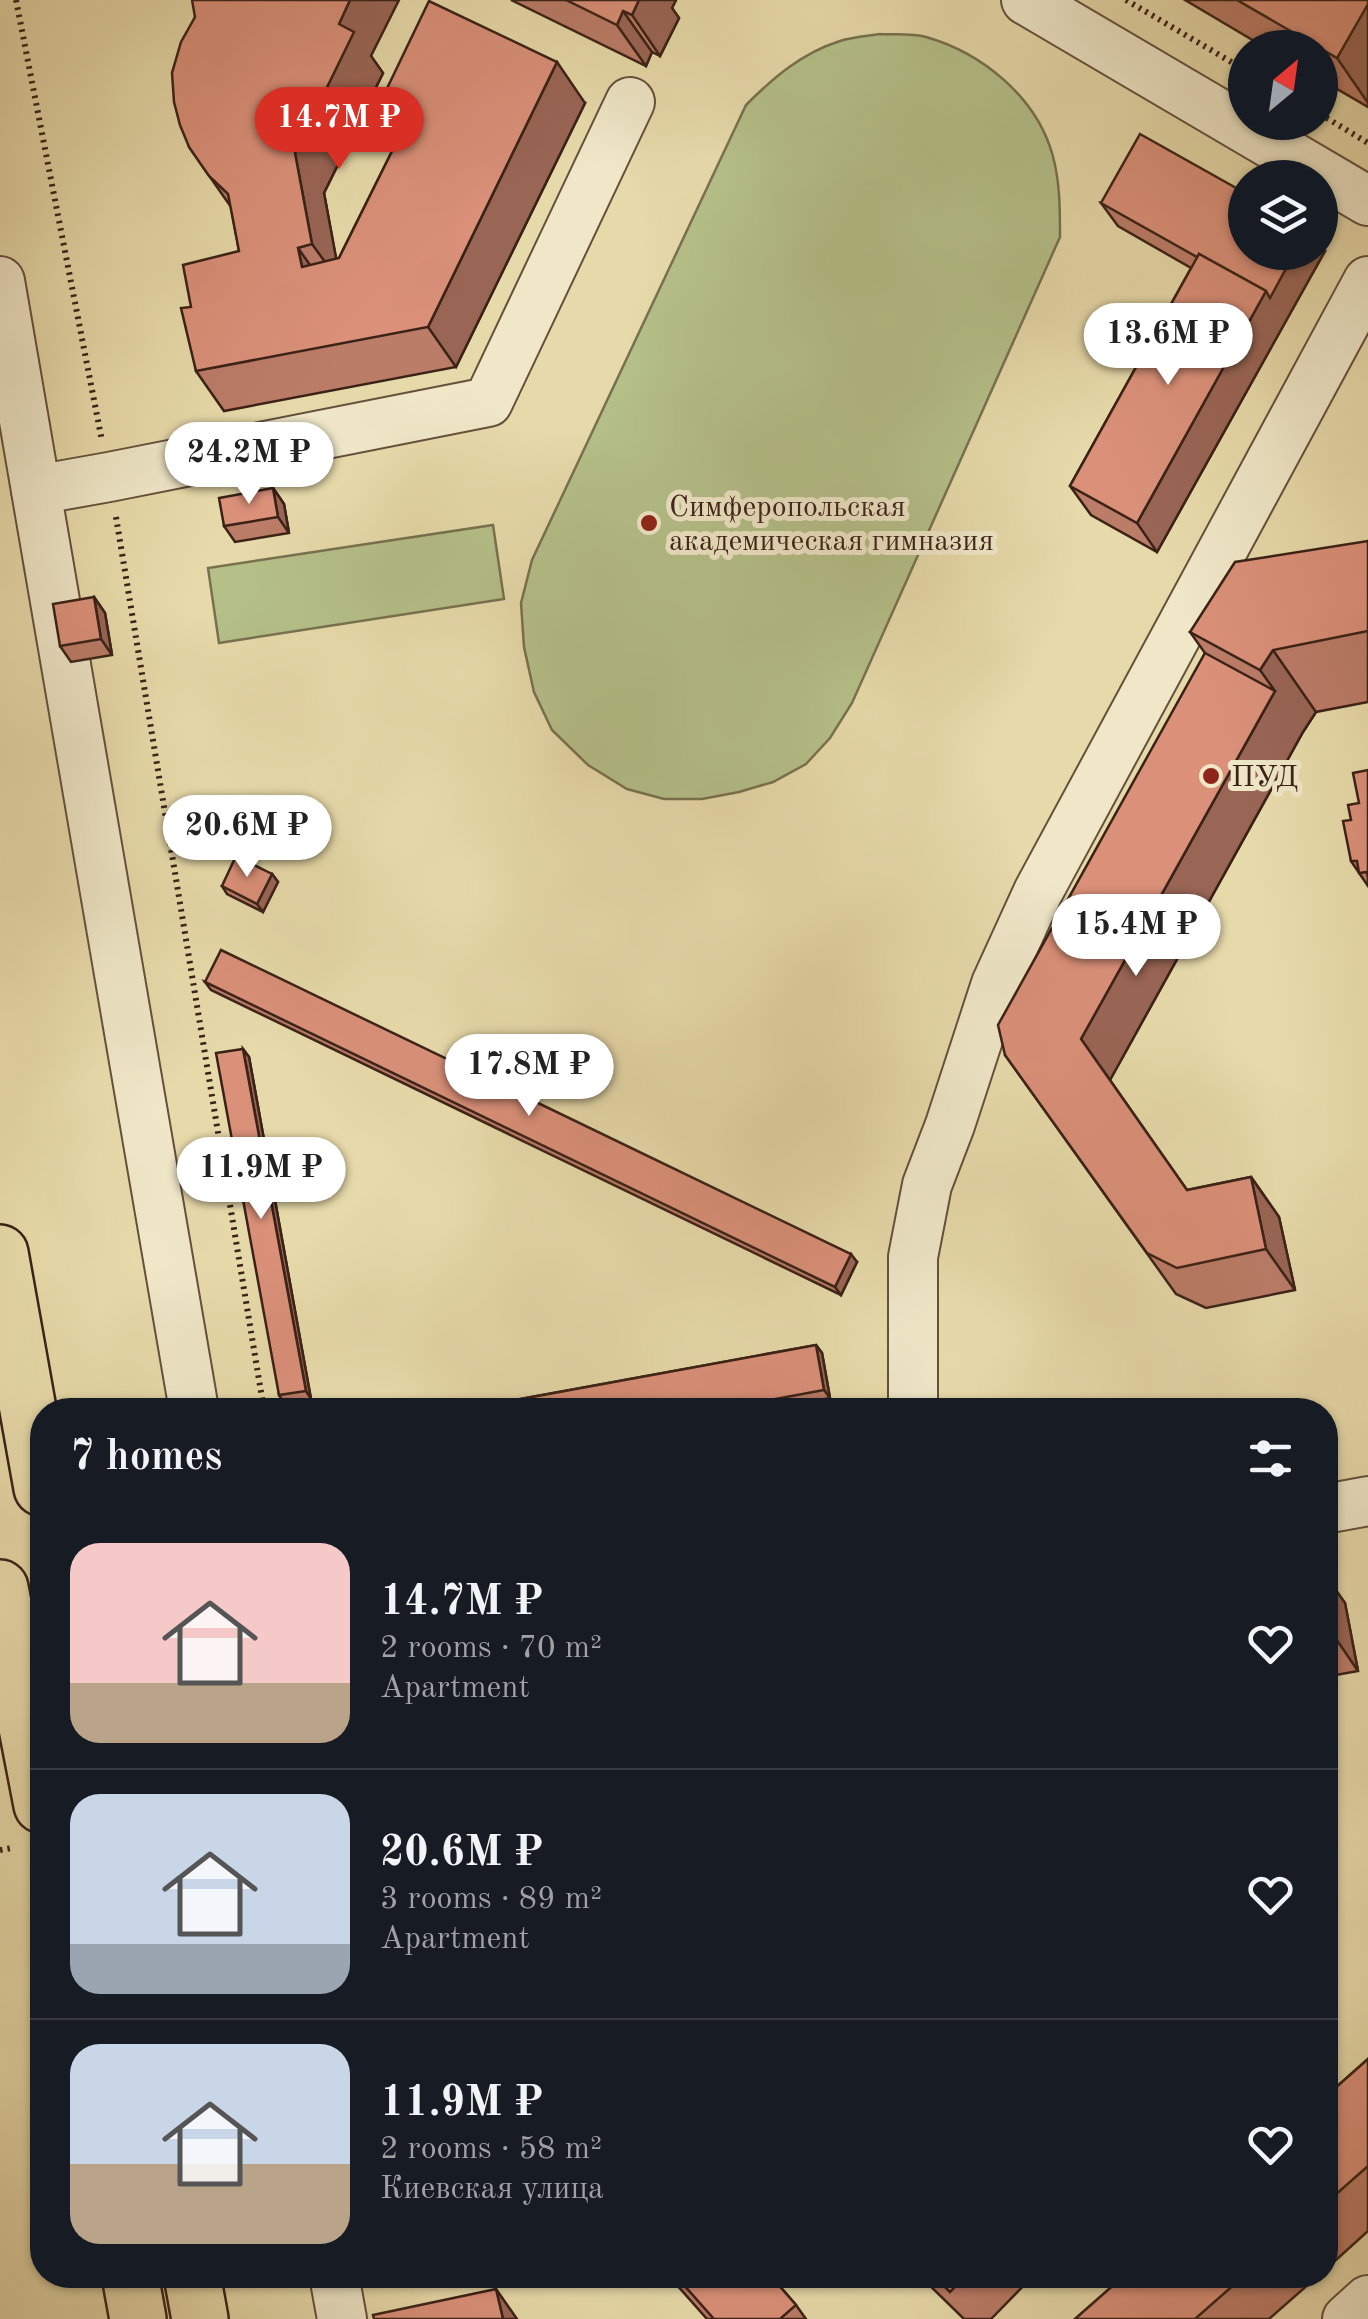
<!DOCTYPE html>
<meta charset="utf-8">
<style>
body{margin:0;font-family:"Old Standard TT",serif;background:#20242c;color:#f1f3f6;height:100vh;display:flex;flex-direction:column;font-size:38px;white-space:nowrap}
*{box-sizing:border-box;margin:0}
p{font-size:32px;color:#9ea1a6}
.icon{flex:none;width:55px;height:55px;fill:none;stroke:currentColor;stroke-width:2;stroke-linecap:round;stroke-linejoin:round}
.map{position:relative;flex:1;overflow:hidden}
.sheet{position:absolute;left:30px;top:1398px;width:1308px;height:890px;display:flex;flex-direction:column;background:#171b24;border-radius:40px;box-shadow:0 2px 8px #0004}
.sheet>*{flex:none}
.needle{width:65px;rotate:29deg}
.fabs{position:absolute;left:1228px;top:30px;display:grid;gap:20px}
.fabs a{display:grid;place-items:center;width:110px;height:110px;border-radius:50%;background:#171b24;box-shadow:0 2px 8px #0004;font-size:50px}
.price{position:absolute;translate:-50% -85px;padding:0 22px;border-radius:35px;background:#fff;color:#222;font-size:32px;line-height:65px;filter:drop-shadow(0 2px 5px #0008)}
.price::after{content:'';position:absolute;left:50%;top:60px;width:30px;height:22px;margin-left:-15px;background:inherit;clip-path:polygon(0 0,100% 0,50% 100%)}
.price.active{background:#d93025;color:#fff}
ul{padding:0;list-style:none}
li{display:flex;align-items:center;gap:30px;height:250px;padding:0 40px}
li+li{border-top:2px solid #363941}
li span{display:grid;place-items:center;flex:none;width:280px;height:200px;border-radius:30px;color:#555}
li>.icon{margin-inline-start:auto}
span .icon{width:120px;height:120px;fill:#fffc;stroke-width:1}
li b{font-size:42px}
h2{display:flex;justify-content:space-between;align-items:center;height:120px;padding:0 40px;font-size:42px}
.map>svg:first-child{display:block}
.green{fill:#b5c089;stroke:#787150;stroke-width:2.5}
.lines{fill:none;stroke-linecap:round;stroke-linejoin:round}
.minor-casing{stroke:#66503c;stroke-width:52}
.major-casing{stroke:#3b2217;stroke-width:60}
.path{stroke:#3b2217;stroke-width:6;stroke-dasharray:2.5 5;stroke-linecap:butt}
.minor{stroke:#efe7c8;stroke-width:48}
.major{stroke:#e7daaa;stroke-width:55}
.wall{fill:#bb7c68;stroke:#3b2217;stroke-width:2.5}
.shaded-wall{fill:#996555;stroke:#3b2217;stroke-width:2.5}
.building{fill:#da9079;stroke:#3b2217;stroke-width:2.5}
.poi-dot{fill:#8f2418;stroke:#efe7c8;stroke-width:4}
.labels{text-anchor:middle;stroke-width:10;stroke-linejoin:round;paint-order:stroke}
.poi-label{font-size:30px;fill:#3b2217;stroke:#efe7c8;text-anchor:start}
</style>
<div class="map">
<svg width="1368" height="2319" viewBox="0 0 1368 2319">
<rect width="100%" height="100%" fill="#e7daaa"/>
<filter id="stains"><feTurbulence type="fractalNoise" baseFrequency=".002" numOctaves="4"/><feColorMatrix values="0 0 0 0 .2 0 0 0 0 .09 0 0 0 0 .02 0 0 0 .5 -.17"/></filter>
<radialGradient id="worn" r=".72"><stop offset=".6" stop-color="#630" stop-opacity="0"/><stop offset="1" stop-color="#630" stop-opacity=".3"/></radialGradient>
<!-- green -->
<g class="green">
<path d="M 880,34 C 895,35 912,33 926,37 C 982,53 1035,96 1052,153 C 1060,180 1060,208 1060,237 L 852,703 L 830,738 L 806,764 L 773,782 L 739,792 L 702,799 L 664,799 L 627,789 L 588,765 L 552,730 L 534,692 L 524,647 L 521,603 L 532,560 L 746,105 C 774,77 802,53 840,41 C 852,37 867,36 880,34 Z"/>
<polygon points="493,525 504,599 219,643 208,568"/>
</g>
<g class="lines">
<defs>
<g id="minor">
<polyline points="1026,0 1368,201"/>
<polyline points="0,281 194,1410"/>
<polyline points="36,490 109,477 488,402 630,102"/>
<polyline points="913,1410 913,1257 927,1185 950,1125 996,984 1038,892 1368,281"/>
<polyline points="1325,1509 1368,1501"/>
<polyline points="334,2275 342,2319"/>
<polyline points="1347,2319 1368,2300"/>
</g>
<g id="major">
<polyline points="0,1253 42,1488"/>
<polyline points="0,1588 42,1805"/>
<polyline points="130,2275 138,2319"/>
<polyline points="192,2275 200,2319"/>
</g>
</defs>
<!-- minor casing -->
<use href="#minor" class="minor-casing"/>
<!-- major casing -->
<use href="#major" class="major-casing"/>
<!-- path -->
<g class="path">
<polyline points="16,0 102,441"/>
<polyline points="1126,0 1245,70"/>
<polyline points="1320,114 1368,143"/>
<polyline points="116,517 264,1410"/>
<polyline points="0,1850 12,1848"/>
</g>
<!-- minor -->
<use href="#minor" class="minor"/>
<!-- major -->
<use href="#major" class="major"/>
</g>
<!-- wall -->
<g class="wall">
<polygon points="511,0 676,0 672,8 679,18 660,56 652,52 646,66"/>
<polygon points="1185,0 1368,0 1368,107 1320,79 1320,48 1266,48"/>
<polygon points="195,17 371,56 383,73 324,193 336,259 339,258 401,133 380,103 585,103 456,367 224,411 196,371 191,307 239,251 231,207 189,147"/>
<polygon points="1101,203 1325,251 1157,552 1091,515 1070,486 1191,268 1118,226"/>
<polygon points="273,488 284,504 289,533 235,542 224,526"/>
<polygon points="1368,541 1368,702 1316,712 1303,732 1110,1080 1187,1190 1251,1177 1279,1217 1295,1290 1206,1308 1176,1294 1005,1055 1205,653 1190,632"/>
<polygon points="94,597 105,613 112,655 71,662 60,646"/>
<polygon points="1368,770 1368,886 1351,861 1351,820 1359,803"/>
<polygon points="272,874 278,882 263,912 227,894 222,886"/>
<polygon points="205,982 857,1262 841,1295 211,990"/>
<polygon points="243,1049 249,1057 311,1399 284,1403 279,1395"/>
<polygon points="816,1345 822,1353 830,1398 767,1410 461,1410"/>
<polygon points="1325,1575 1345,1603 1358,1671 1325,1677"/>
<polygon points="1368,2059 1368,2231 1325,2270 1325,2097"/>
<polygon points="668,2275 770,2275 796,2305 806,2319 707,2319"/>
<polygon points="919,2275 1034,2275 991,2319 964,2319"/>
<polygon points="1125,2275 1319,2275 1269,2319 1075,2319"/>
</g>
<!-- shaded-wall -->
<g class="shaded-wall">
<polygon points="350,0 399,0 371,56 383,73 324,193 341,284 312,244 295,153 339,24"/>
<polygon points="639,0 676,0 672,8 679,18 660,56 632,15"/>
<polygon points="1368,0 1368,103 1337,58"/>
<polygon points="623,11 652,52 646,66 617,25"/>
<polygon points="557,62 585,103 456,367 428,327"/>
<polygon points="1320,244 1325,251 1157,552 1137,523 1266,291 1295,252 1320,252"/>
<polygon points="298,248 327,289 302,267"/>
<polygon points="273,488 284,504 289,533 278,517"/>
<polygon points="94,597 105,613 112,655 101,639"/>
<polygon points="1273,650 1316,712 1303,732 1110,1080 1081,1039 1275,691 1260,670"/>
<polygon points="272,874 278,882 263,912 257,904"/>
<polygon points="243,1049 249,1057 311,1399 306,1391"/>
<polygon points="1251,1177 1279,1217 1295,1290 1266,1249"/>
<polygon points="851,1254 857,1262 841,1295 835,1287"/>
<polygon points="816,1345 822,1353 830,1398 824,1390"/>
<polygon points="1325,1575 1345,1603 1358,1671 1330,1630 1325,1607"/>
<polygon points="496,2289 517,2319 503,2319"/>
</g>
<!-- building -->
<g class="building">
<polygon points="192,0 350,0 339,24 354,32 295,153 312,244 298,248 302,267 339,258 408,119 380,103 429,1 557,62 428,327 196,371 181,308 191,307 183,265 239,251 228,194 209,176 189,147 180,125 174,102 172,73 181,42 195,17"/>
<polygon points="566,0 639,0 632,15 623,11 617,25"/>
<polygon points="1237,0 1368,0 1368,4 1337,58"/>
<polygon points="1140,134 1245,193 1245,252 1295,252 1270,298 1266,291 1199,254 1197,257 1101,203"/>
<polygon points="1199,254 1266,291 1137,523 1070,486"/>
<polygon points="273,488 278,517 224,526 219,498"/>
<polygon points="1368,541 1368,631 1273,650 1260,670 1190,632 1235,562"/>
<polygon points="94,597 101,639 60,646 53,604"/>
<polygon points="1205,653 1275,691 1081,1039 1187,1190 1251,1177 1266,1249 1177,1268 1147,1253 1005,1055 998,1025"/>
<polygon points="1368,770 1368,877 1367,872 1359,873 1357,861 1351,861 1343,821 1351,820 1348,805 1359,803 1353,773"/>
<polygon points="236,856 272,874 257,904 222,886"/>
<polygon points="221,950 851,1254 835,1287 205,982"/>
<polygon points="243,1049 306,1391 279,1395 216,1053"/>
<polygon points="816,1345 824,1390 717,1410 461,1410"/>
<polygon points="1325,1607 1330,1630 1325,1631"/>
<polygon points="1368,2059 1368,2166 1325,2204 1325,2097"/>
<polygon points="675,2275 770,2275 796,2305 780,2319 714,2319"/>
<polygon points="933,2275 966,2275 950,2292"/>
<polygon points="1125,2275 1245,2275 1195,2319 1075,2319"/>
<polygon points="496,2289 503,2319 374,2319 373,2315"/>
</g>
<!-- markers -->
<g class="poi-dot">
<circle cx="649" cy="523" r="10"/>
<circle cx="1211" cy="776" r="10"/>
</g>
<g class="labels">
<!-- poi labels -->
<g class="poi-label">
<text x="669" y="516">Симферопольская<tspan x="669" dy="34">академическая гимназия</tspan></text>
<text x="1231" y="786">ПУД</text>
</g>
</g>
<rect width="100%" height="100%" filter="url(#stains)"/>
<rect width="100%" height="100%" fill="url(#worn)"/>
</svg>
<div class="fabs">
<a><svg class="needle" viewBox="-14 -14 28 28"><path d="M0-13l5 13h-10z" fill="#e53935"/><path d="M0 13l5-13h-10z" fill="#9ea1a6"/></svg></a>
<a><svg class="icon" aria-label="layers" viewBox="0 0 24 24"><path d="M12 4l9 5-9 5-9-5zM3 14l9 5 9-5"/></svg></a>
</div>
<b class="price active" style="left:339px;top:172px">14.7M ₽</b>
<b class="price" style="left:1168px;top:388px">13.6M ₽</b>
<b class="price" style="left:249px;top:507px">24.2M ₽</b>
<b class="price" style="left:247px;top:880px">20.6M ₽</b>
<b class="price" style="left:1136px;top:979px">15.4M ₽</b>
<b class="price" style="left:529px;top:1119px">17.8M ₽</b>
<b class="price" style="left:261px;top:1222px">11.9M ₽</b>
<section class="sheet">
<h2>7 homes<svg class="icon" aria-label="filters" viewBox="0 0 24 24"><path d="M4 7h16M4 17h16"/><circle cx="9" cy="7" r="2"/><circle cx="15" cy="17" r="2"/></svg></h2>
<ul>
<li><span style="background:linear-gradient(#f6c9c9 70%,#b9a48a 0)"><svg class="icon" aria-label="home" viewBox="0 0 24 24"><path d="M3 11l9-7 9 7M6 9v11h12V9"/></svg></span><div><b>14.7M ₽</b><p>2 rooms · 70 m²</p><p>Apartment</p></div><svg class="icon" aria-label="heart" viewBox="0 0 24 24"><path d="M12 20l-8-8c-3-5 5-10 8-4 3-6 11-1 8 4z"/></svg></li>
<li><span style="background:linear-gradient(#c9d6e8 75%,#9aa5b1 0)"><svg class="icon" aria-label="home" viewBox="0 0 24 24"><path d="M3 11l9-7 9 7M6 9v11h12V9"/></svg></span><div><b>20.6M ₽</b><p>3 rooms · 89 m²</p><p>Apartment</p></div><svg class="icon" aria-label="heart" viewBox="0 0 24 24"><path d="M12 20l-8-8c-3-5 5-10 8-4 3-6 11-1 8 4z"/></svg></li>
<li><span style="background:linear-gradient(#c9d6e8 60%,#b9a48a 0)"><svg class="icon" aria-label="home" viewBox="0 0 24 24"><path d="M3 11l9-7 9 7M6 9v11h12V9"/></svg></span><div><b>11.9M ₽</b><p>2 rooms · 58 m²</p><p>Киевская улица</p></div><svg class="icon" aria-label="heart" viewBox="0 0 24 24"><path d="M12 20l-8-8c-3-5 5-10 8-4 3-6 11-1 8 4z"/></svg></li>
</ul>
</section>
</div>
